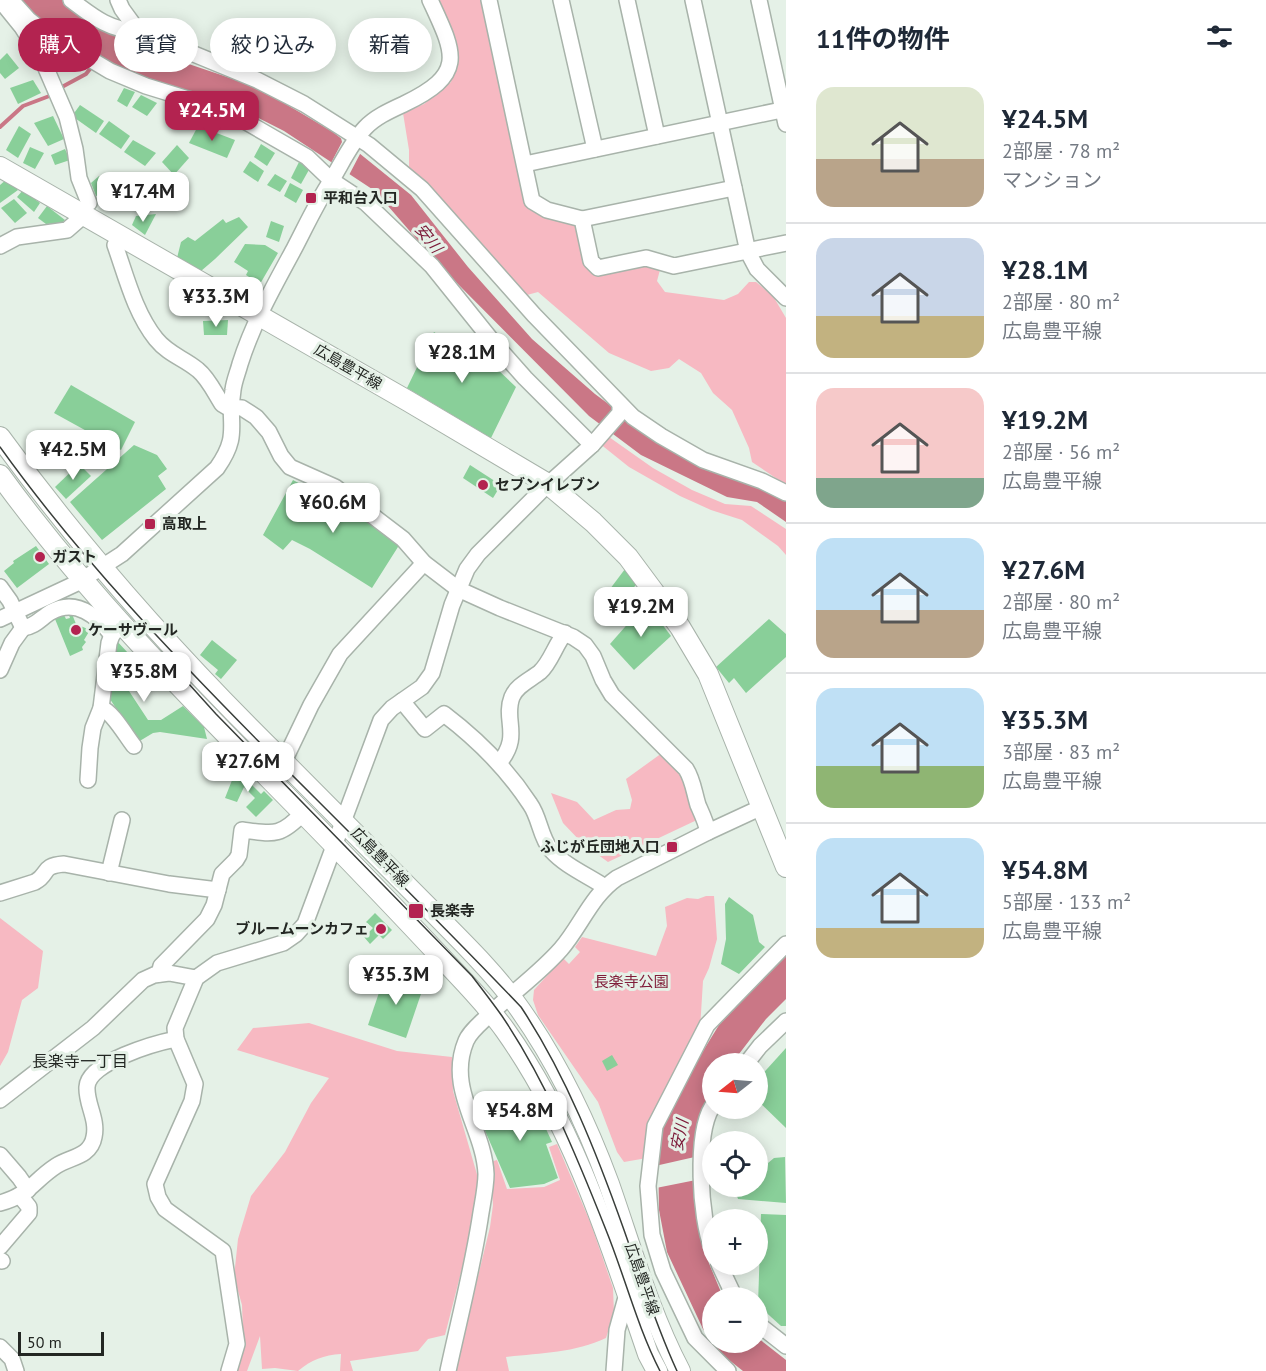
<!DOCTYPE html>
<html lang="ja">
<meta charset="utf-8">
<style>
body{margin:0;font-family:"PT Sans","Noto Sans JP",sans-serif;background:#f6f6f7;color:#1f2937;height:100vh;display:flex;flex-direction:column;font-size:22px;white-space:nowrap}
*{box-sizing:border-box;margin:0}
p{font-size:20px;color:#747a83}
.icon{flex:none;width:33px;height:33px;fill:none;stroke:currentColor;stroke-width:2;stroke-linecap:round;stroke-linejoin:round}
.map{position:relative;flex:1;overflow:hidden}
.drawer{display:flex;flex-direction:column;background:#fff;width:480px}
.drawer>*{flex:none}
.guide{position:absolute;left:18px;top:18px;width:570px;height:54px;display:flex;gap:12px}
.needle{width:39px;rotate:253deg}
.fabs{position:absolute;left:702px;top:1053px;display:grid;gap:12px}
.fabs a{display:grid;place-items:center;width:66px;height:66px;border-radius:50%;background:#fff;box-shadow:0 3px 15px #0003;font-size:30px}
.scale{position:absolute;left:18px;bottom:15px;width:86px;box-sizing:border-box;padding-left:6px;border:3px solid #232723;border-top:0;font-size:16px;line-height:21px;white-space:nowrap;color:#232723;-webkit-text-stroke:4px #e5f1e7;paint-order:stroke}
.price{position:absolute;translate:-50% -51px;padding:0 14px;border-radius:12px;background:#fff;color:#222;font-size:20px;line-height:39px;filter:drop-shadow(0 2px 3px #0008)}
.price::after{content:'';position:absolute;left:50%;top:36px;width:18px;height:14px;margin-left:-9px;background:inherit;clip-path:polygon(0 0,100% 0,50% 100%)}
.price.on{background:#b32350;color:#fff}
ul{padding:0;list-style:none}
li{display:flex;align-items:center;gap:18px;height:150px;padding:0 30px}
li+li{border-top:2px solid #e0e1e3}
li span{display:grid;place-items:center;flex:none;width:168px;height:120px;border-radius:18px;color:#555}
li>.icon{margin-inline-start:auto}
span .icon{width:72px;height:72px;fill:#fffc;stroke-width:1}
li b{font-size:26px}
h2{display:flex;justify-content:space-between;align-items:center;height:72px;padding:0 30px;font-size:26px}
.pill{padding:0 21px;border-radius:27px;background:#fff;box-shadow:0 3px 15px #0003;font-size:21px;line-height:54px}
.pill.on{background:#b32350;color:#fff}
main{display:flex;flex:1;min-height:0}
.map>svg:first-child{display:block}
.green{fill:#f7b9c2}
.water{fill:#ca7786}
.pier{fill:#e5f1e7}
.lines{fill:none;stroke-linecap:round;stroke-linejoin:round}
.stream{stroke:#ca7786;stroke-width:4}
.building{fill:#89cf99}
.minor-casing{stroke:#a8b3aa;stroke-width:18}
.major-casing{stroke:#a8b3aa;stroke-width:22}
.minor{stroke:#fff;stroke-width:15}
.major{stroke:#fff;stroke-width:20}
.tram{stroke:#393e3a;stroke-width:1.5}
.poi-dot{fill:#b32350;stroke:#e5f1e7;stroke-width:2}
.labels{text-anchor:middle;stroke-width:6;stroke-linejoin:round;paint-order:stroke}
.poi-label{font-size:15px;font-weight:bold;fill:#232723;stroke:#e5f1e7;text-anchor:start}
.street-label{font-size:15px;fill:#232723;stroke:#e5f1e7}
.park-label{font-size:15px;fill:#811e3a;stroke:#e5f1e7}
.water-label{font-size:16px;font-style:italic;fill:#7b1736;stroke:#e5f1e7}
.neighbourhood-label{font-size:16px;fill:#232723;stroke:#e5f1e7}
</style>
<main>
<div class="map">
<svg width="786" height="1371" viewBox="0 0 786 1371">
<rect width="100%" height="100%" fill="#e5f1e7"/>
<!-- green -->
<g class="green">
<polygon points="437,0 483,0 526,202 575,224 586,262 661,266 657,281 665,292 724,300 738,294 749,282 756,282 773,296 786,318 786,485 752,462 749,448 732,410 713,393 701,373 679,359 669,368 651,371 609,353 538,292 527,295 409,168 409,150 403,113 424,104 451,82 455,48"/>
<polygon points="609,437 653,468 692,490 725,504 751,506 786,529 786,555 778,546 742,520 711,510 680,496 629,467 599,443"/>
<polygon points="662,753 679,768 699,819 608,862 583,844 563,823 551,793 577,802 594,820 616,810 630,809 632,800 626,779"/>
<polygon points="706,896 714,896 717,939 709,968 703,981 700,1029 647,1158 624,1162 617,1152 598,1102 538,1015 533,1000 534,990 563,958 569,964 580,952 575,947 582,937 656,956 667,926 665,907 687,898 698,899"/>
<polygon points="0,918 43,951 38,988 22,1000 8,1052 0,1066"/>
<path d="M 309,1023 L 397,1051 L 452,1057 L 453,1091 L 478,1178 L 470,1237 L 445,1335 L 428,1339 L 418,1351 L 350,1361 L 353,1371 L 340,1371 L 341,1354 C 324,1355 311,1360 298,1371 L 275,1368 L 262,1369 L 260,1336 L 247,1371 L 237,1371 L 243,1334 L 242,1305 L 234,1277 L 238,1239 L 251,1196 L 285,1152 L 311,1103 L 329,1078 L 237,1050 L 253,1028 Z"/>
<path d="M 557,1144 L 591,1224 L 613,1288 L 614,1313 L 606,1338 C 575,1353 539,1353 506,1357 L 509,1371 L 455,1371 L 490,1227 L 493,1205 L 490,1162 L 497,1160 L 507,1189 L 544,1187 L 560,1180 L 549,1147 Z"/>
</g>
<!-- water -->
<g class="water">
<polygon points="17,0 62,0 91,21 168,57 257,87 333,132 411,195 468,267 532,339 595,394 658,441 786,499 786,522 757,502 727,497 641,455 589,416 440,266 375,191 284,131 239,108 133,78 27,14"/>
<polygon points="786,955 786,999 766,1019 732,1063 712,1064 712,1093 701,1114 693,1184 703,1249 723,1297 712,1298 712,1341 703,1329 667,1252 659,1210 658,1153 663,1124 679,1090 719,1025"/>
<polygon points="758,1338 786,1360 786,1371 743,1371 724,1356 714,1343 758,1342"/>
</g>
<!-- pier -->
<g class="pier">
<polygon points="340,134 364,153 360,154 348,177 330,165 342,142"/>
<polygon points="699,1156 696,1180 656,1188 655,1166"/>
</g>
<g class="lines">
<!-- stream -->
<g class="stream">
<polyline points="60,88 86,74 93,65"/>
<polyline points="0,127 23,106 52,95"/>
</g>
</g>
<!-- building -->
<g class="building">
<polygon points="7,53 19,68 5,79 0,73 0,60"/>
<polygon points="33,80 41,93 18,104 10,88"/>
<polygon points="124,88 135,92 127,107 117,101"/>
<polygon points="141,95 157,103 147,116 132,107"/>
<polygon points="80,105 104,121 96,133 72,116"/>
<polygon points="53,116 64,139 48,146 34,123"/>
<polygon points="109,121 130,136 121,149 99,134"/>
<polygon points="19,126 31,134 18,158 6,150"/>
<polygon points="198,126 235,140 227,158 189,143"/>
<polygon points="133,140 156,153 145,166 124,152"/>
<polygon points="261,144 275,153 267,166 254,157"/>
<polygon points="177,145 189,158 174,175 162,162"/>
<polygon points="30,147 44,153 35,169 23,163"/>
<polygon points="65,149 70,160 55,165 51,155"/>
<polygon points="250,161 264,171 258,182 243,172"/>
<polygon points="299,162 310,168 301,184 291,178"/>
<polygon points="275,174 287,181 280,192 267,185"/>
<polygon points="99,176 106,192 96,196 91,183"/>
<polygon points="7,179 18,190 0,203 0,185"/>
<polygon points="290,183 303,190 296,203 284,196"/>
<polygon points="23,190 40,203 34,212 17,197"/>
<polygon points="14,199 27,213 15,223 1,208"/>
<polygon points="47,206 65,220 62,223 46,224 38,218"/>
<polygon points="156,214 145,235 132,225 136,216"/>
<polygon points="239,217 248,227 215,259 201,271 177,258 181,242 188,237 195,241 223,219 226,223"/>
<polygon points="271,221 284,226 279,242 266,237"/>
<polygon points="245,244 265,245 278,253 260,284 246,275 248,271 234,262"/>
<polygon points="228,320 227,335 204,335 203,321"/>
<polygon points="434,332 451,343 456,339 474,349 472,355 496,368 516,387 491,438 407,388"/>
<polygon points="71,385 135,422 121,450 54,413"/>
<polygon points="134,445 157,455 167,469 158,476 166,489 102,540 70,502"/>
<polygon points="79,464 91,476 66,499 55,487"/>
<polygon points="470,465 501,485 493,498 463,478"/>
<polygon points="293,480 403,539 372,588 310,549 292,540 283,550 263,535"/>
<polygon points="36,546 49,564 17,588 4,571 14,563 13,561"/>
<polygon points="625,569 638,582 619,607 607,593"/>
<polygon points="646,603 671,636 634,670 610,644"/>
<polygon points="72,614 76,624 90,630 84,640 86,642 82,647 83,650 70,656 55,619 64,615 66,619 70,618 69,615"/>
<polygon points="769,619 786,634 786,657 746,693 734,678 729,683 716,667"/>
<polygon points="115,639 141,667 139,685 129,691 148,720 161,720 183,706 204,727 207,739 160,732 153,733 138,742 108,696"/>
<polygon points="212,640 237,660 221,679 215,674 218,670 200,655"/>
<polygon points="238,765 249,776 247,780 261,794 264,791 273,800 256,817 246,807 255,798 244,787 237,802 225,798"/>
<polygon points="729,897 753,915 759,942 765,947 739,974 721,964 726,939 725,904"/>
<polygon points="375,913 392,930 383,939 379,935 370,944 364,937 373,928 366,922"/>
<polygon points="385,975 423,988 406,1038 368,1025"/>
<polygon points="786,1048 786,1128 758,1101 758,1079"/>
<polygon points="612,1055 618,1065 607,1071 602,1061"/>
<polygon points="526,1093 530,1094 552,1142 546,1144 558,1178 544,1184 510,1188 479,1117 488,1113 491,1108"/>
<polygon points="785,1157 786,1203 738,1199 736,1193 743,1186 758,1186 758,1171 766,1161 768,1163 774,1158"/>
<polygon points="761,1214 786,1215 786,1326 781,1326 758,1305"/>
</g>
<g class="lines">
<defs>
<g id="minor">
<polyline points="0,0 22,27 42,59 67,117 75,149 79,178 89,203"/>
<polyline points="11,0 29,20 43,31 110,71 146,86 227,111 307,157 331,180 366,203 432,266 493,342 525,378 592,445"/>
<path d="M 71,0 C 92,16 110,31 138,31"/>
<polyline points="118,0 122,9 138,31 257,80 304,104 369,145 422,189 534,315 633,417 661,436 703,460 762,481 786,493"/>
<polyline points="489,0 532,201 547,210 582,219 591,261 598,268 646,258 674,266 786,243"/>
<polyline points="561,0 595,149"/>
<polyline points="627,0 657,136"/>
<polyline points="693,0 748,252 757,269 786,298"/>
<polyline points="759,0 786,124"/>
<polyline points="525,164 786,109"/>
<polyline points="582,219 734,188"/>
<path d="M 115,245 C 126,276 135,313 156,339 C 169,355 184,358 198,370 C 208,378 215,393 222,404 L 227,407 L 242,408 L 256,417 L 269,432 L 281,456 L 290,467 L 335,487 L 403,539 L 424,563 L 458,589 L 500,608 L 573,637 L 585,645 L 593,656 L 603,680 L 612,695 L 686,769 C 693,780 694,792 698,805 C 702,814 706,822 708,832"/>
<polyline points="0,246 17,237 67,230 83,216"/>
<path d="M 0,587 L 10,601 L 23,628 C 35,627 42,617 51,612 C 76,598 97,616 112,635"/>
<path d="M 0,619 L 77,583 L 122,554 L 217,468 C 241,434 227,425 233,390 C 234,381 238,372 240,364 C 253,323 274,286 294,249 C 306,226 317,202 331,181 C 342,163 351,143 365,128 C 375,117 391,110 404,104 C 467,74 455,54 430,0"/>
<polyline points="0,670 12,643 23,628"/>
<path d="M 402,701 L 425,729 L 444,714 C 477,739 507,769 530,804 C 540,818 540,837 551,850 C 565,866 587,875 605,887"/>
<path d="M 101,708 C 112,711 126,736 134,746"/>
<polyline points="282,760 287,755 311,705 340,654 424,563"/>
<path d="M 499,763 C 522,736 503,720 512,697 C 517,685 530,680 540,672 C 551,662 555,645 565,633"/>
<polyline points="88,780 90,748 93,728 101,708 109,643 112,635 122,624"/>
<polyline points="109,873 122,820"/>
<path d="M 0,893 L 35,882 C 50,874 40,866 64,864 L 169,884 L 218,890"/>
<path d="M 159,974 L 161,966 L 207,919 L 214,905 L 222,874 L 236,860 L 239,855 L 242,830 C 274,834 280,837 303,813"/>
<polyline points="746,1064 760,1046 786,1021"/>
<polyline points="0,1100 93,1028 143,980 154,975 169,973 196,978"/>
<path d="M 712,1107 C 695,1135 700,1218 712,1248"/>
<polyline points="0,1155 19,1177 28,1190"/>
<path d="M 0,1203 C 30,1195 33,1181 56,1166 C 65,1160 77,1158 85,1152 C 90,1148 93,1143 94,1137 C 98,1119 86,1104 87,1087 C 88,1062 156,1043 176,1039"/>
<polyline points="0,1247 29,1213 29,1207 21,1197"/>
<polyline points="0,1260 2,1261"/>
<polyline points="719,1264 735,1298"/>
<polyline points="758,1324 786,1346"/>
<polyline points="0,1347 12,1359 16,1371"/>
<polyline points="229,1371 237,1344 223,1251 165,1209 158,1197 155,1184 192,1101 195,1084 176,1039 175,1028 196,978 217,963 283,943 296,934 305,924 381,720 392,708 422,687 432,673 452,605 467,569 478,554 544,488 592,445 620,413 620,405"/>
<path d="M 448,1371 C 459,1320 472,1270 480,1219 C 482,1205 486,1188 486,1174 C 484,1128 446,1089 466,1041 C 470,1031 482,1022 490,1014 C 513,992 540,973 561,949 C 581,926 591,896 617,878 L 708,832 L 762,807"/>
<polyline points="614,1371 617,1330 627,1294"/>
<polyline points="728,1371 695,1338 663,1271 652,1235 648,1186 655,1126 707,1025 786,944"/>
</g>
<g id="major">
<polyline points="0,167 408,401 548,484 593,522 628,557 680,627 708,674 786,867"/>
<path d="M 0,437 C 84,553 180,660 282,760 C 332,810 382,860 431,910 C 458,938 488,966 511,997 C 553,1053 585,1119 609,1184 C 631,1247 649,1312 680,1371"/>
<path d="M 0,475 C 107,623 241,747 366,878 C 396,909 425,940 454,971 C 472,990 490,1009 505,1030 C 574,1127 610,1243 648,1354 L 657,1371"/>
</g>
</defs>
<!-- minor casing -->
<use href="#minor" class="minor-casing"/>
<!-- major casing -->
<use href="#major" class="major-casing"/>
<!-- minor -->
<use href="#minor" class="minor"/>
<!-- major -->
<use href="#major" class="major"/>
<!-- tram -->
<g class="tram">
<path d="M 0,447 C 81,560 175,657 273,756 C 356,839 440,922 521,1007 C 566,1075 597,1154 624,1230 C 641,1278 656,1326 677,1371"/>
<path d="M 179,673 L 216,714 L 472,976 C 482,989 492,1002 502,1016 C 546,1081 577,1157 606,1230 C 625,1277 637,1326 660,1371"/>
</g>
</g>
<!-- markers -->
<g class="poi-dot">
<rect x="305" y="192" width="12" height="12" rx="3"/>
<circle cx="483" cy="485" r="6"/>
<rect x="144" y="518" width="12" height="12" rx="3"/>
<circle cx="40" cy="557" r="6"/>
<circle cx="76" cy="630" r="6"/>
<rect x="666" y="841" width="12" height="12" rx="3"/>
<rect x="408" y="903" width="16" height="16" rx="3"/>
<circle cx="381" cy="929" r="6"/>
</g>
<g class="labels">
<!-- poi labels -->
<g class="poi-label">
<text x="323" y="203">平和台入口</text>
<text x="495" y="490">セブンイレブン</text>
<text x="162" y="529">高取上</text>
<text x="52" y="562">ガスト</text>
<text x="88" y="635">ケーサヴール</text>
<text x="660" y="852" text-anchor="end">ふじが丘団地入口</text>
<text x="430" y="916">長楽寺</text>
<text x="369" y="934" text-anchor="end">ブルームーンカフェ</text>
</g>
<!-- street labels -->
<g class="street-label">
<text transform="translate(348 367) rotate(30)" y="5">広島豊平線</text>
<text transform="translate(380 857) rotate(46)" y="5">広島豊平線</text>
<text transform="translate(642 1279) rotate(71)" y="5">広島豊平線</text>
</g>
<!-- park labels -->
<g class="park-label">
<text x="631" y="987">長楽寺公園</text>
</g>
<!-- water labels -->
<g class="water-label">
<text transform="translate(429 238) rotate(51)" y="6">安川</text>
<text transform="translate(679 1135) rotate(-79)" y="6">安川</text>
</g>
<!-- neighbourhood labels -->
<g class="neighbourhood-label">
<text x="80" y="1067">長楽寺一丁目</text>
</g>
</g>
</svg>
<div class="fabs">
<a><svg class="needle" viewBox="-14 -14 28 28"><path d="M0-13l5 13h-10z" fill="#e53935"/><path d="M0 13l5-13h-10z" fill="#747a83"/></svg></a>
<a><svg class="icon" aria-label="locate" viewBox="0 0 24 24"><circle cx="12" cy="12" r="6"/><path d="M12 2v4M12 18v4M2 12h4M18 12h4"/></svg></a>
<a>+</a>
<a>−</a>
</div>
<div class="scale">50 m</div>
<b class="price on" style="left:212px;top:142px">¥24.5M</b>
<b class="price" style="left:143px;top:223px">¥17.4M</b>
<b class="price" style="left:216px;top:328px">¥33.3M</b>
<b class="price" style="left:462px;top:384px">¥28.1M</b>
<b class="price" style="left:73px;top:481px">¥42.5M</b>
<b class="price" style="left:333px;top:534px">¥60.6M</b>
<b class="price" style="left:641px;top:638px">¥19.2M</b>
<b class="price" style="left:144px;top:703px">¥35.8M</b>
<b class="price" style="left:248px;top:793px">¥27.6M</b>
<b class="price" style="left:396px;top:1006px">¥35.3M</b>
<b class="price" style="left:520px;top:1142px">¥54.8M</b>
<div class="guide">
<a class="pill on">購入</a>
<a class="pill">賃貸</a>
<a class="pill">絞り込み</a>
<a class="pill">新着</a>
</div>
</div>
<section class="drawer">
<h2>11件の物件<svg class="icon" aria-label="filters" viewBox="0 0 24 24"><path d="M4 7h16M4 17h16"/><circle cx="9" cy="7" r="2"/><circle cx="15" cy="17" r="2"/></svg></h2>
<ul>
<li><span style="background:linear-gradient(#dfe7d0 60%,#b9a48a 0)"><svg class="icon" aria-label="home" viewBox="0 0 24 24"><path d="M3 11l9-7 9 7M6 9v11h12V9"/></svg></span><div><b>¥24.5M</b><p>2部屋 · 78 m²</p><p>マンション</p></div></li>
<li><span style="background:linear-gradient(#c9d6e8 65%,#c2b280 0)"><svg class="icon" aria-label="home" viewBox="0 0 24 24"><path d="M3 11l9-7 9 7M6 9v11h12V9"/></svg></span><div><b>¥28.1M</b><p>2部屋 · 80 m²</p><p>広島豊平線</p></div></li>
<li><span style="background:linear-gradient(#f6c9c9 75%,#7fa58c 0)"><svg class="icon" aria-label="home" viewBox="0 0 24 24"><path d="M3 11l9-7 9 7M6 9v11h12V9"/></svg></span><div><b>¥19.2M</b><p>2部屋 · 56 m²</p><p>広島豊平線</p></div></li>
<li><span style="background:linear-gradient(#bfe0f5 60%,#b9a48a 0)"><svg class="icon" aria-label="home" viewBox="0 0 24 24"><path d="M3 11l9-7 9 7M6 9v11h12V9"/></svg></span><div><b>¥27.6M</b><p>2部屋 · 80 m²</p><p>広島豊平線</p></div></li>
<li><span style="background:linear-gradient(#bfe0f5 65%,#8fb573 0)"><svg class="icon" aria-label="home" viewBox="0 0 24 24"><path d="M3 11l9-7 9 7M6 9v11h12V9"/></svg></span><div><b>¥35.3M</b><p>3部屋 · 83 m²</p><p>広島豊平線</p></div></li>
<li><span style="background:linear-gradient(#bfe0f5 75%,#c2b280 0)"><svg class="icon" aria-label="home" viewBox="0 0 24 24"><path d="M3 11l9-7 9 7M6 9v11h12V9"/></svg></span><div><b>¥54.8M</b><p>5部屋 · 133 m²</p><p>広島豊平線</p></div></li>
</ul>
</section>
</main>
